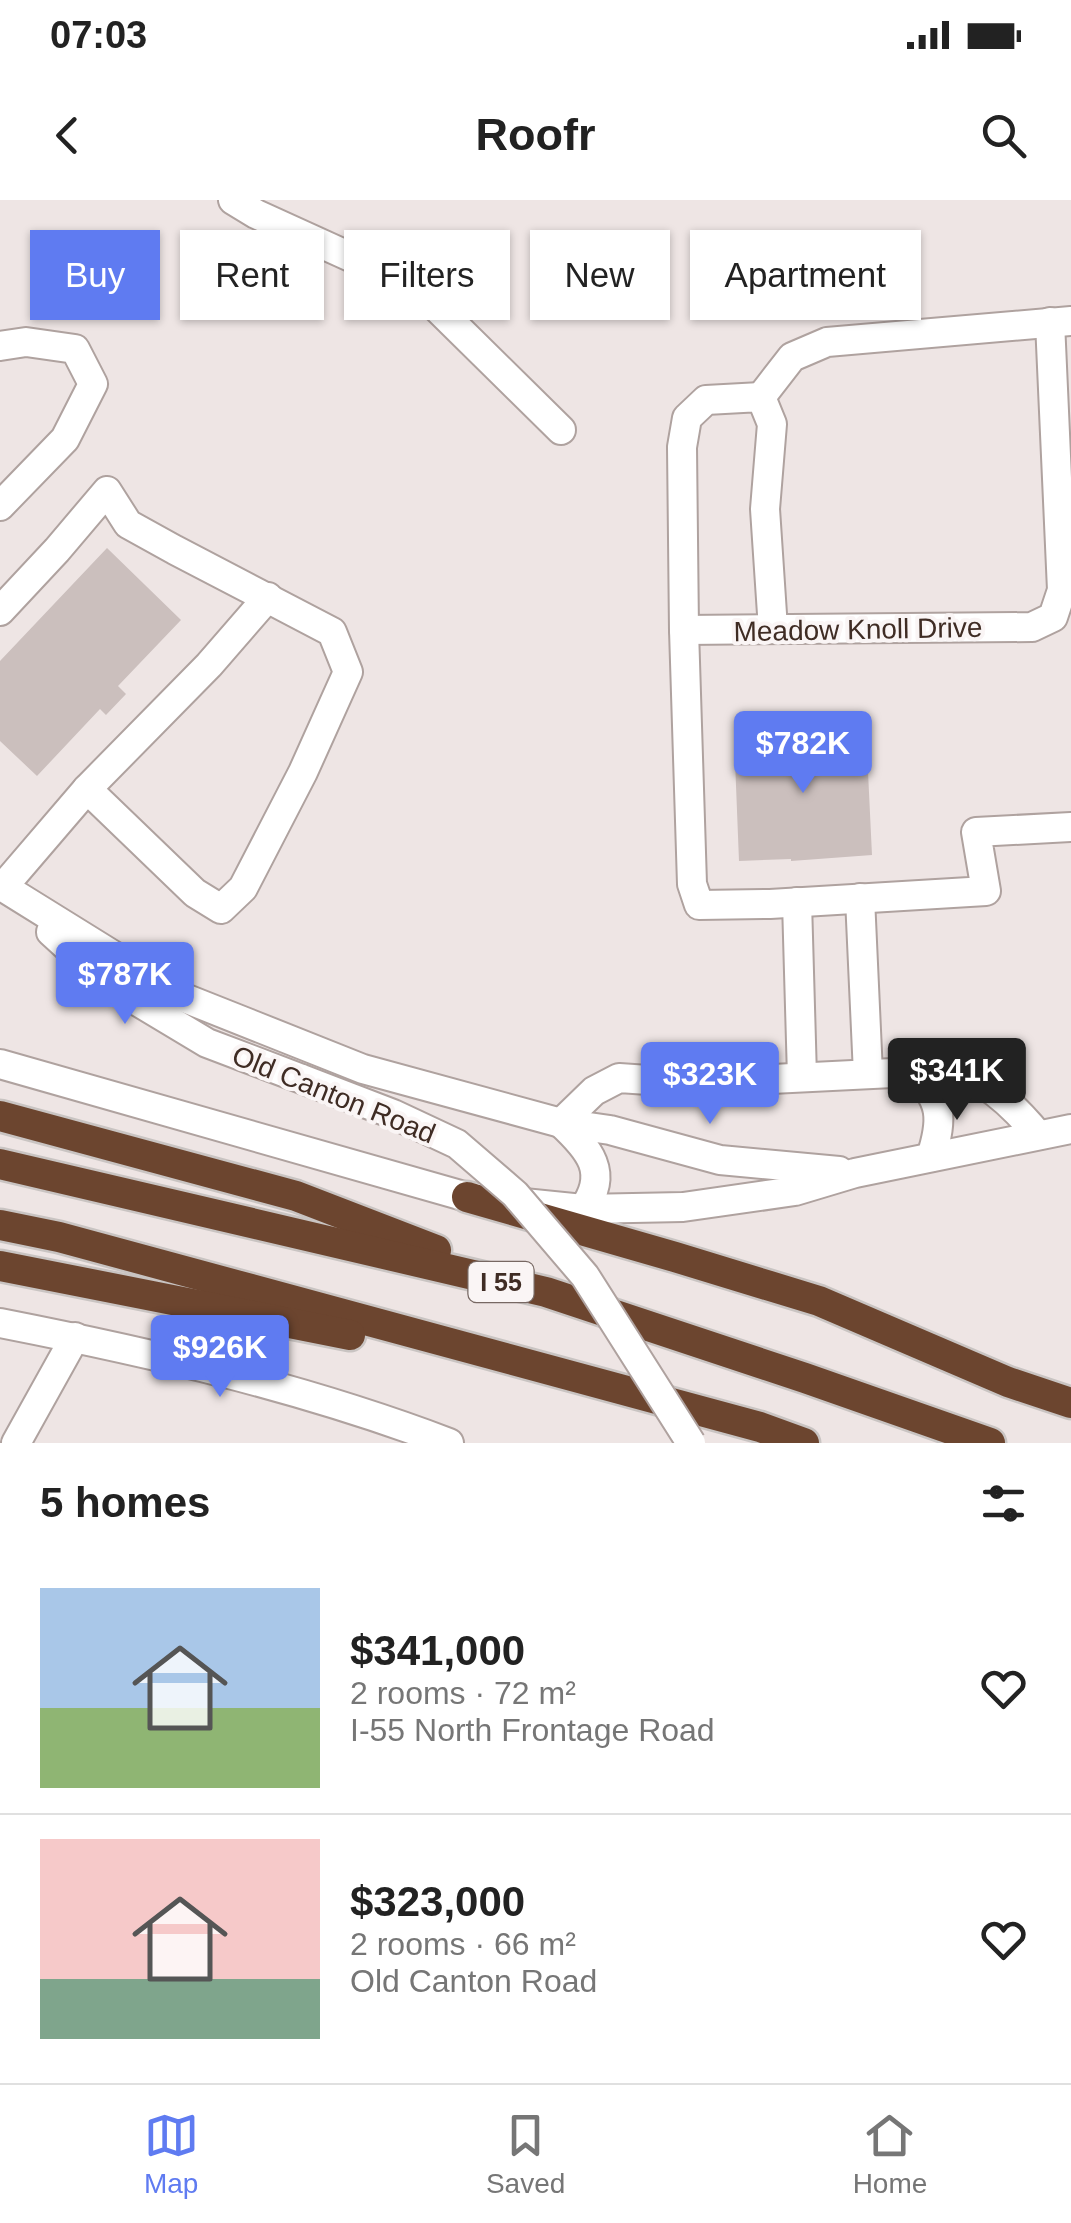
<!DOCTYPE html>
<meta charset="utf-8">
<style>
body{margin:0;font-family:Helvetica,sans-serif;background:#f6f6f6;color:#222;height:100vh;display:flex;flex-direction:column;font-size:38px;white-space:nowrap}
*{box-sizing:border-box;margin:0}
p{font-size:32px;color:#767676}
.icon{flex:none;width:55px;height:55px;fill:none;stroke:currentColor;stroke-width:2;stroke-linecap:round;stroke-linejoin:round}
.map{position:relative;height:1243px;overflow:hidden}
.sheet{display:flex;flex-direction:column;background:#fff;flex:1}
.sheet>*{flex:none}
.top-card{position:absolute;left:30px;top:30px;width:1012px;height:90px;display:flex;gap:20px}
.price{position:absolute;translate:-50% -85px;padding:0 22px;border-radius:10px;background:#5f7bf1;color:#fff;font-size:32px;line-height:65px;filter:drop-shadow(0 2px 5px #0008)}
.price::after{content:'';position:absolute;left:50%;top:60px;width:30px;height:22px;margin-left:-15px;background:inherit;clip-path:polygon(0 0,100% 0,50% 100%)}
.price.active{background:#222;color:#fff}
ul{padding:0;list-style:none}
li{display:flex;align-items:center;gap:30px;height:250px;padding:0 40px}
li+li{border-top:2px solid #e0e0e0}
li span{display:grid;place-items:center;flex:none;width:280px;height:200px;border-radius:0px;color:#555}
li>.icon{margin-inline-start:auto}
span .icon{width:120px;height:120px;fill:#fffc;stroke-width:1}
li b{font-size:42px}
h2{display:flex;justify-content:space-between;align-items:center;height:120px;padding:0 40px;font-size:42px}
.chip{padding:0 35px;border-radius:0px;background:#fff;box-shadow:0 2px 8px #0004;font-size:35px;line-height:90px}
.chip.active{background:#5f7bf1;color:#fff}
.status{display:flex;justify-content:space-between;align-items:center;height:70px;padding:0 50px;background:#fff;direction:ltr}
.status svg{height:28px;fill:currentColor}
header{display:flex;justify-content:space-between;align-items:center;height:130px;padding:0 40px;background:#fff;font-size:45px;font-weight:700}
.dock{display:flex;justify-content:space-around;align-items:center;height:140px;border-top:2px solid #e0e0e0;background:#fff;font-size:28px;color:#767676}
.dock a{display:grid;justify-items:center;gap:5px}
.dock .active{color:#5f7bf1}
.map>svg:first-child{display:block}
.building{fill:#cbbfbd}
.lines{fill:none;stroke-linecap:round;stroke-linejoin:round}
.minor-casing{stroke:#afa29f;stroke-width:32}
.highway-casing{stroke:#c9c4c2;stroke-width:35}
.minor{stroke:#fff;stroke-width:28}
.highway{stroke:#6c452f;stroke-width:30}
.minor-bridge-casing{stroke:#afa29f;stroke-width:32;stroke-linecap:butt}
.minor-bridge{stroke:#fff;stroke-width:28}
.labels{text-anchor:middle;stroke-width:8;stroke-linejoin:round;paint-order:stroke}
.shield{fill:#faf5f5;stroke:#776863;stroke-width:2.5}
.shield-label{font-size:25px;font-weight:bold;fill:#3f2c24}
.street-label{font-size:28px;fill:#3f2c24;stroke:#faf5f5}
</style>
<div class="status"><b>07:03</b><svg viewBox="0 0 49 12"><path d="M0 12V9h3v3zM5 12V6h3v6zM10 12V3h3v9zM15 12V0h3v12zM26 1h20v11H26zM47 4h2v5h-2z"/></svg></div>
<header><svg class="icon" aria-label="back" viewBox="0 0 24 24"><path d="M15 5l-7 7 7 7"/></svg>Roofr<svg class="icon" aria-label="search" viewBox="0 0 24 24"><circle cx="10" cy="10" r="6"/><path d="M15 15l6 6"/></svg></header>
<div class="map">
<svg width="1071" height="1243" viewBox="0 0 1071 1243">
<rect width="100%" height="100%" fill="#eee5e4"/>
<!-- building -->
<g class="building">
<polygon points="107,348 181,420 118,486 126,494 106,515 100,509 37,576 0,541 0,461"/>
<polygon points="866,530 872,655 791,661 791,659 739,661 734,535"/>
</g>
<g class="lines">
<defs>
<g id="minor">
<polyline points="233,0 256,14 366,64 423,94 561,230"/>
<polyline points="0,146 26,142 75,149 93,184 65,239 0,306"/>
<polyline points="761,197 792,157 827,142 1071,121"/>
<polyline points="0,411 57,350 107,291 128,324 175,350 332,432 348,472 303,572 243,688 221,709 195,693 87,589"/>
<polyline points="773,429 765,309 772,224 761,197 706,200 687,218 682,247 684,430 692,684 699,705 770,704 986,691 976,632 1071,627"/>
<polyline points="684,430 1032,427 1053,417 1062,390 1050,122"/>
<polyline points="3,687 177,795 363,869 561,923 610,930 720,960 839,971"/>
<polyline points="3,687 87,589 209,465 268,397"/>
<polyline points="860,698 868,874"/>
<polyline points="797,702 802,877"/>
<polyline points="51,732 107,783 207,843 302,879"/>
<polyline points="0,864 467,997 583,1009 683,1007 795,991 855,973 1071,929"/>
<path d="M 913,872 C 943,900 943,920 931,957"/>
<path d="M 561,923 L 594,891 L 619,878 L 692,883 L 913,872 C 960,852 1011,902 1038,935"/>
<path d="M 561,923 C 589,949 610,973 583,1009"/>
<path d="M 0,1123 C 153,1153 304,1188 449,1243"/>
<polyline points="16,1243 75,1137"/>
</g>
<g id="highway">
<polyline points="0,916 296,996 436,1050"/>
<polyline points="0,964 546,1092 805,1178 990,1243"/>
<polyline points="467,997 675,1057 819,1101 1008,1182 1071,1203"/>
<polyline points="0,1025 59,1037 760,1227 804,1243"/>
<polyline points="0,1066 350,1135"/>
</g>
</defs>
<!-- minor casing -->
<use href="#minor" class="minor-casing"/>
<!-- highway casing -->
<use href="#highway" class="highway-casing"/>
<!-- minor -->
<use href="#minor" class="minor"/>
<!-- highway -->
<use href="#highway" class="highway"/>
<defs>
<polyline id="minor-bridge" points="302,879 393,914 457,944 515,994 585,1076 691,1243"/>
</defs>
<!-- minor-bridge casing -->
<use href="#minor-bridge" class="minor-bridge-casing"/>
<!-- minor-bridge -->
<use href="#minor-bridge" class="minor-bridge"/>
</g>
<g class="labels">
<!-- shield labels -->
<rect class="shield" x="468.5" y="1062" width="65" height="40" rx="8"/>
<g class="shield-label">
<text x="501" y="1091">I 55</text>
</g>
<!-- street labels -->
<g class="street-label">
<text transform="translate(858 429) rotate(-1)" y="10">Meadow Knoll Drive</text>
<text transform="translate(334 894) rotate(22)" y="10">Old Canton Road</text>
</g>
</g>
</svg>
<b class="price" style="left:803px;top:596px">$782K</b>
<b class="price" style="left:125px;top:827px">$787K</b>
<b class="price active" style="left:957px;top:923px">$341K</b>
<b class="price" style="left:710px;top:927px">$323K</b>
<b class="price" style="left:220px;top:1200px">$926K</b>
<div class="top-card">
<a class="chip active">Buy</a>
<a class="chip">Rent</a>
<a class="chip">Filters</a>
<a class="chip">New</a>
<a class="chip">Apartment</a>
</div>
</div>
<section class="sheet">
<h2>5 homes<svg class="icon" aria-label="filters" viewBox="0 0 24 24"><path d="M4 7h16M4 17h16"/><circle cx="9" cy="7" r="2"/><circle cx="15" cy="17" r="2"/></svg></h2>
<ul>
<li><span style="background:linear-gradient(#a9c7e8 60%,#8fb573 0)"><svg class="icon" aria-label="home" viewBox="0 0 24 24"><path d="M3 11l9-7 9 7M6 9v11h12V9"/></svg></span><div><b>$341,000</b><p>2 rooms · 72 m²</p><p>I-55 North Frontage Road</p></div><svg class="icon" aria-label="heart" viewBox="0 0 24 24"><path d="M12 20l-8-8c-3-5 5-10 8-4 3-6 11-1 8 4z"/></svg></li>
<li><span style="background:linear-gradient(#f6c9c9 70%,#7fa58c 0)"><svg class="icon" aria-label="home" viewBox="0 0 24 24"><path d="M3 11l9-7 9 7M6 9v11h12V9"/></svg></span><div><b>$323,000</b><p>2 rooms · 66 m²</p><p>Old Canton Road</p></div><svg class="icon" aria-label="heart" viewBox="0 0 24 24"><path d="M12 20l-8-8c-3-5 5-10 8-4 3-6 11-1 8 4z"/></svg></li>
</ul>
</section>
<nav class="dock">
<a class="active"><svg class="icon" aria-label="map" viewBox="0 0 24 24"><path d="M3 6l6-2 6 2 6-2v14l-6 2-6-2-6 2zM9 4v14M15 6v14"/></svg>Map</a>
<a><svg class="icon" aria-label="saved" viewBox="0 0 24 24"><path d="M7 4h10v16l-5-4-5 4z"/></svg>Saved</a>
<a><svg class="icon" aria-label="home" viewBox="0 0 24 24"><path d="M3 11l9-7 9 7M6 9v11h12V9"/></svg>Home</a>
</nav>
